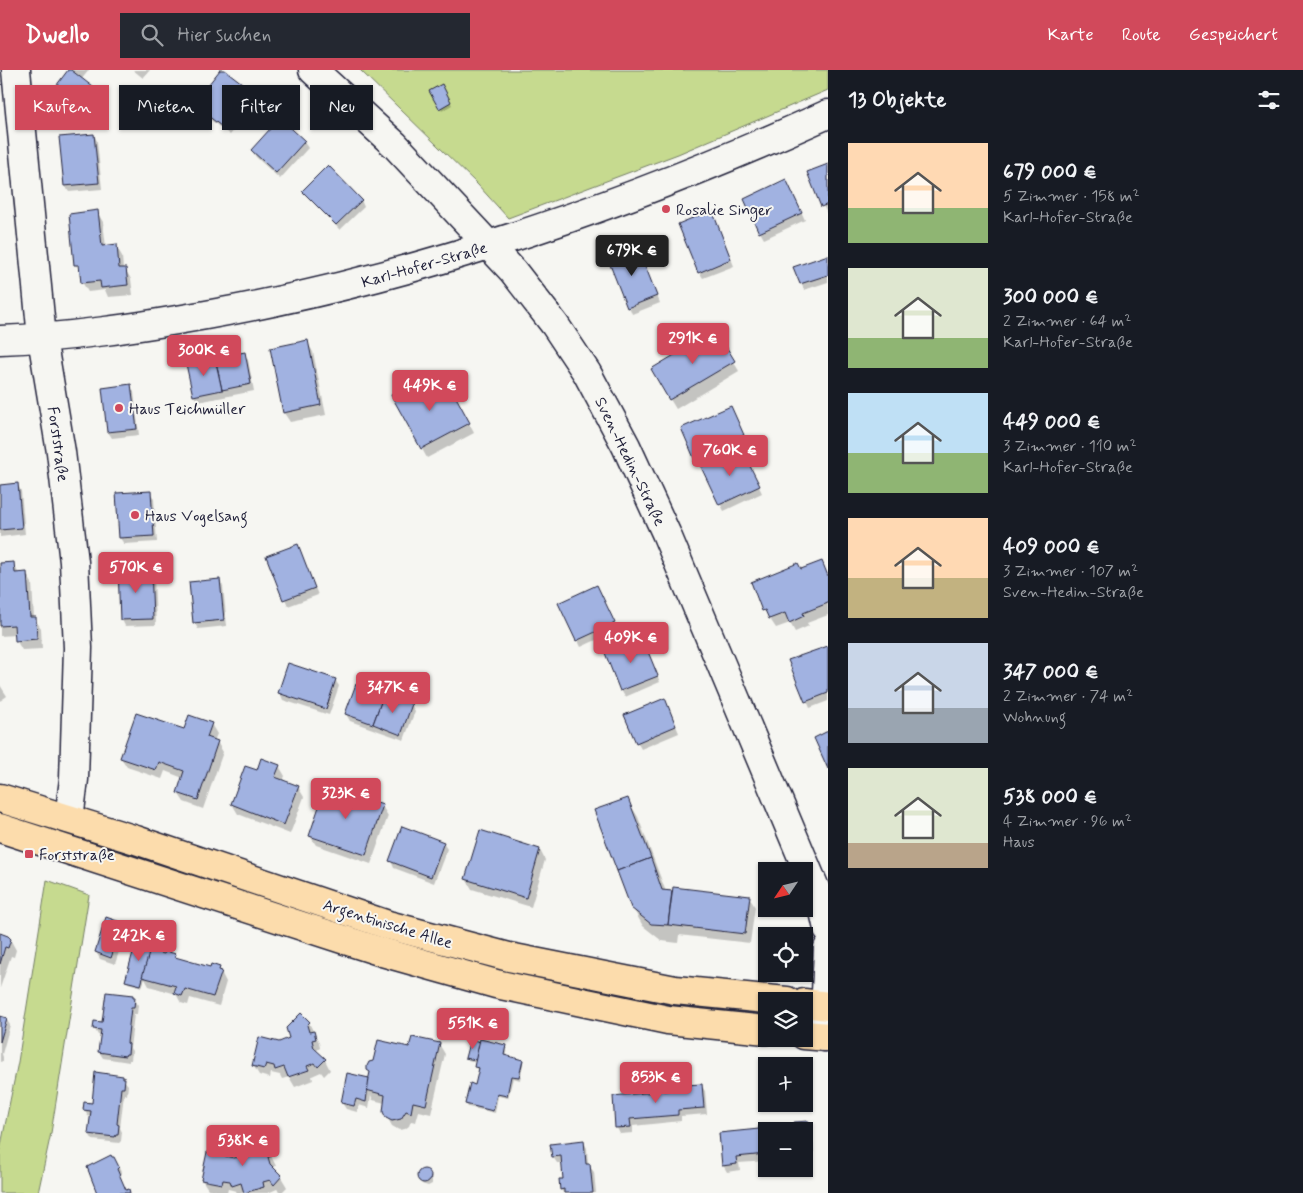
<!DOCTYPE html>
<html lang="de">
<meta charset="utf-8">
<style>
body{margin:0;font-family:Mynerve,sans-serif;background:#242831;color:#f1f3f6;height:100vh;display:flex;flex-direction:column;font-size:19px;white-space:nowrap}
*{box-sizing:border-box;margin:0}
p{font-size:16px;color:#9ea1a6}
.icon{flex:none;width:28px;height:28px;fill:none;stroke:currentColor;stroke-width:2;stroke-linecap:round;stroke-linejoin:round}
.map{position:relative;flex:1;overflow:hidden}
.side{display:flex;flex-direction:column;background:#171b24;width:475px}
.side>*{flex:none}
.banner{position:absolute;left:15px;top:15px;width:475px;height:45px;display:flex;gap:10px}
.needle{width:32px;rotate:235deg}
.buttons{position:absolute;left:758px;top:792px;display:grid;gap:10px}
.buttons a{display:grid;place-items:center;width:55px;height:55px;border-radius:0px;background:#171b24;box-shadow:0 1px 4px #0004;font-size:25px}
.price{position:absolute;translate:-50% -42px;padding:0 11px;border-radius:5px;background:#d1495b;color:#fff;font-size:16px;line-height:32px;filter:drop-shadow(0 1px 2px #0008)}
.price::after{content:'';position:absolute;left:50%;top:30px;width:15px;height:11px;margin-left:-8px;background:inherit;clip-path:polygon(0 0,100% 0,50% 100%)}
.price.selected{background:#222;color:#fff}
ul{padding:0;list-style:none}
li{display:flex;align-items:center;gap:15px;height:125px;padding:0 20px}
li span{display:grid;place-items:center;flex:none;width:140px;height:100px;border-radius:0px;color:#555}
li>.icon{margin-inline-start:auto}
span .icon{width:60px;height:60px;fill:#fffc;stroke-width:1}
li b{font-size:21px}
h2{display:flex;justify-content:space-between;align-items:center;height:60px;padding:0 20px;font-size:21px}
.tag{padding:0 18px;border-radius:0px;background:#171b24;box-shadow:0 1px 4px #0004;font-size:18px;line-height:45px}
.tag.selected{background:#d1495b;color:#fff}
header{display:flex;align-items:center;gap:30px;box-sizing:border-box;height:70px;padding:0 25px;background:#d1495b;color:#fff}
header strong{font-size:24px}
nav{display:flex;gap:28px;margin-inline-start:auto;font-size:18px}
.search{width:350px;height:45px;background:#242831;display:flex;align-items:center;gap:12px;box-sizing:border-box;padding:0 18px;border-radius:0px;color:#9ea1a6;font-size:19px}
main{display:flex;flex:1;min-height:0}
.map>svg:first-child{display:block}
.green{fill:#c6da8f;stroke:#747e65}
.shadow{fill:#0003}
.building{fill:#a1b2e1;stroke:#22223b}
.lines{fill:none;stroke-linecap:round;stroke-linejoin:round}
.minor-casing{stroke:#22223b;stroke-width:31}
.major-casing{stroke:#22223b;stroke-width:31}
.minor{stroke:#f6f6f2;stroke-width:28}
.major{stroke:#fcdcac;stroke-width:28}
.poi-dot{fill:#d1495b;stroke:#f6f6f2;stroke-width:2}
.labels{text-anchor:middle;stroke-width:4;stroke-linejoin:round;paint-order:stroke}
.poi-label{font-size:16px;fill:#22223b;stroke:#f6f6f2;text-anchor:start}
.street-label{font-size:16px;fill:#22223b;stroke:#f6f6f2}
</style>
<header>
<strong>Dwello</strong>
<div class="search"><svg class="icon" aria-label="search" viewBox="0 0 24 24"><circle cx="10" cy="10" r="6"/><path d="M15 15l6 6"/></svg>Hier suchen</div>
<nav><a>Karte</a><a>Route</a><a>Gespeichert</a></nav>
</header>
<main>
<div class="map">
<svg width="828" height="1123" viewBox="0 0 828 1123">
<rect width="100%" height="100%" fill="#f6f6f2"/>
<filter id="ink" filterUnits="userSpaceOnUse"><feTurbulence type="fractalNoise" baseFrequency=".02" numOctaves="2"/><feDisplacementMap in="SourceGraphic" scale="10" xChannelSelector="R" yChannelSelector="G"/><feConvolveMatrix kernelMatrix="1 2 1 2 8 2 1 2 1" color-interpolation-filters="sRGB"/></filter>
<g filter="url(#ink)">
<!-- green -->
<g class="green">
<polygon points="360,0 828,0 828,20 678,84 508,148 478,115"/>
<polygon points="0,740 537,906 619,923 671,931 766,939 766,952 670,938 490,900 385,872 0,745"/>
<polygon points="47,810 89,825 51,1063 38,1123 0,1123 0,1080 18,992"/>
</g>
<!-- shadow -->
<g class="shadow">
<polygon points="67,0 89,0 81,10 92,18 96,24 83,40 61,23 57,16 69,1"/>
<polygon points="133,0 150,0 143,8"/>
<polygon points="221,0 254,24 258,30 230,65 198,40 195,34"/>
<polygon points="441,16 452,35 442,41 431,21"/>
<polygon points="94,65 97,71 102,119 69,122 65,116"/>
<polygon points="304,72 308,78 280,109 256,87 252,81"/>
<polygon points="828,95 828,146 808,103"/>
<polygon points="790,117 805,150 764,169 760,162"/>
<polygon points="304,121 361,130 364,137 340,160 308,127"/>
<polygon points="97,142 103,152 106,177 116,176 122,186 123,199 125,199 131,209 133,225 108,227 105,220 88,222 82,212 81,204 76,195"/>
<polygon points="715,148 734,196 703,208 699,202"/>
<polygon points="637,177 660,233 632,244 609,187"/>
<polygon points="828,186 828,212 804,220 795,197"/>
<polygon points="716,262 739,301 676,339 652,300"/>
<polygon points="307,272 313,282 326,345 290,352 284,343"/>
<polygon points="244,283 248,290 254,321 198,332 194,326"/>
<polygon points="130,316 134,322 139,365 112,368 108,362 103,319"/>
<polygon points="434,328 456,329 474,363 427,388 422,379"/>
<polygon points="734,344 747,372 699,394 683,359"/>
<polygon points="744,386 762,423 724,441 702,398"/>
<polygon points="17,414 21,421 25,464 0,467 0,416"/>
<polygon points="150,422 154,429 157,472 124,474 120,468"/>
<polygon points="301,482 318,525 288,536 268,487"/>
<polygon points="821,492 828,504 828,545 807,553 809,556 795,562 790,553 776,558 764,540 801,501"/>
<polygon points="13,493 19,504 26,503 32,513 34,548 41,558 42,579 22,580 16,570 16,565 0,566 0,494"/>
<polygon points="150,499 154,505 156,555 125,556 122,550"/>
<polygon points="219,510 223,516 227,556 198,559 194,552"/>
<polygon points="600,523 618,560 581,577 560,533"/>
<polygon points="642,569 660,612 625,627 621,620"/>
<polygon points="828,577 828,631 810,638 790,590"/>
<polygon points="335,610 339,616 329,645 283,630 280,623"/>
<polygon points="0,615 7,626 0,631"/>
<polygon points="411,635 415,641 404,670 350,651 346,644"/>
<polygon points="668,636 679,663 641,679 637,672"/>
<polygon points="211,654 217,664 214,671 217,672 223,682 203,739 184,732 178,723 183,708 165,701 162,709 127,697 121,688 185,661"/>
<polygon points="279,696 285,706 283,711 298,717 304,727 290,764 238,744 232,734 258,702"/>
<polygon points="627,729 638,747 666,822 749,827 755,837 750,873 679,865 678,873 662,871 643,856 632,837"/>
<polygon points="382,736 388,746 371,794 316,775 310,766"/>
<polygon points="443,773 447,779 434,813 394,798 391,791"/>
<polygon points="540,780 545,790 531,837 472,819 466,809"/>
<polygon points="122,854 126,860 115,894 100,889 96,882"/>
<polygon points="0,864 10,869 16,880 14,887 11,886 0,918"/>
<polygon points="153,874 154,876 153,882 165,886 175,885 177,889 210,899 219,898 226,912 219,936 190,928 188,935 181,933 176,924 149,916 145,909 142,917 128,913 126,910"/>
<polygon points="134,928 138,935 137,944 134,944 130,978 132,981 131,990 129,990 129,992 103,988 99,982 101,965 98,965 94,958"/>
<polygon points="0,947 6,949 10,955 2,984 3,987 3,991 0,992"/>
<polygon points="309,953 319,972 320,978 317,980 318,983 325,990 330,1000 324,1006 321,1002 312,1006 313,1010 295,1017 289,1007 282,1009 280,1005 271,1003 270,1008 259,1005 253,995 279,973 291,969"/>
<polygon points="439,974 445,984 431,1044 419,1041 416,1052 411,1051 409,1056 405,1059 399,1060 392,1056 386,1045 385,1033 373,1030 371,1025 369,1038 359,1035 357,1042 346,1039 342,1033 368,1009 371,1004 368,1000 410,979"/>
<polygon points="505,976 507,979 505,987 522,991 523,994 520,1010 513,1008 508,1028 498,1026 495,1043 468,1037 466,1034 476,1016 480,1000 477,999 475,996 476,992 468,990 467,988"/>
<polygon points="123,1009 128,1015 127,1025 124,1024 120,1058 122,1062 121,1071 119,1073 93,1070 89,1064 91,1047 88,1046 84,1040"/>
<polygon points="701,1015 705,1021 707,1044 681,1046 681,1051 633,1056 633,1063 620,1064 617,1058 614,1027 655,1023 663,1019 665,1022 687,1020"/>
<polygon points="808,1052 812,1058 814,1082 804,1082 804,1061 766,1061 766,1091 739,1093 740,1100 727,1102 723,1095 720,1064 795,1057"/>
<polygon points="256,1062 264,1070 270,1079 268,1080 276,1096 272,1098 281,1107 287,1117 281,1123 277,1119 268,1123 237,1123 236,1121 228,1119 227,1123 224,1123 208,1119 202,1110 234,1090 248,1086"/>
<polygon points="583,1071 587,1078 588,1095 594,1102 596,1123 563,1123 561,1119 564,1110 563,1093 557,1093 553,1087"/>
<polygon points="117,1094 122,1104 119,1106 126,1121 129,1123 99,1123"/>
<polygon points="422,1100 427,1101 432,1109 432,1114 428,1116 422,1114 417,1107 418,1102"/>
</g>
<!-- building -->
<g class="building">
<polygon points="68,0 71,0 93,17 79,35 56,16"/>
<polygon points="220,0 225,0 255,23 226,60 193,34"/>
<polygon points="442,14 451,32 439,39 429,21"/>
<polygon points="280,48 305,71 276,103 251,80"/>
<polygon points="94,64 99,113 64,116 59,67"/>
<polygon points="828,94 828,134 821,137 807,102"/>
<polygon points="328,95 362,130 336,155 302,121"/>
<polygon points="786,109 802,143 759,163 744,129"/>
<polygon points="98,140 102,176 117,174 119,198 126,198 128,215 101,218 100,211 81,213 79,195 74,195 69,144"/>
<polygon points="712,140 731,189 698,203 678,154"/>
<polygon points="637,175 657,226 627,238 607,187"/>
<polygon points="828,185 828,205 800,214 793,197"/>
<polygon points="716,260 735,291 669,330 651,299"/>
<polygon points="308,270 321,335 283,343 270,278"/>
<polygon points="245,282 251,314 222,320 215,288"/>
<polygon points="215,288 222,320 193,326 186,294"/>
<polygon points="424,307 434,327 451,318 470,353 421,379 391,325"/>
<polygon points="131,314 137,359 107,362 102,318"/>
<polygon points="731,336 744,365 694,388 681,358"/>
<polygon points="741,378 760,416 719,435 701,397"/>
<polygon points="18,413 22,458 0,460 0,415"/>
<polygon points="151,421 154,466 119,468 116,423"/>
<polygon points="298,474 315,518 283,530 266,486"/>
<polygon points="822,491 828,506 828,533 803,543 804,546 789,553 785,543 769,549 765,540 762,541 751,512 798,493 801,499"/>
<polygon points="14,492 15,503 27,502 30,547 36,547 37,569 15,571 14,555 0,556 0,493"/>
<polygon points="151,497 153,549 120,550 118,498"/>
<polygon points="220,509 224,550 193,553 189,512"/>
<polygon points="597,515 615,553 576,571 558,533"/>
<polygon points="642,567 658,606 620,621 605,583"/>
<polygon points="828,576 828,623 805,632 788,590"/>
<polygon points="288,593 336,609 326,639 278,623"/>
<polygon points="356,614 384,624 373,654 345,644"/>
<polygon points="384,624 412,634 401,665 373,654"/>
<polygon points="665,628 676,656 636,673 624,645"/>
<polygon points="136,643 184,659 189,645 212,653 207,667 218,671 198,730 177,723 184,701 159,692 156,700 120,688"/>
<polygon points="828,661 828,699 814,668"/>
<polygon points="261,688 280,695 275,707 299,716 284,755 231,734 245,696 257,700"/>
<polygon points="326,716 383,735 366,785 309,766"/>
<polygon points="628,728 651,788 617,801 594,740"/>
<polygon points="402,756 444,772 431,807 389,791"/>
<polygon points="480,760 540,779 526,828 465,809"/>
<polygon points="651,788 662,820 672,821 668,855 651,854 631,838 617,801"/>
<polygon points="673,817 750,826 745,864 668,855"/>
<polygon points="106,847 123,853 111,888 95,882"/>
<polygon points="0,863 8,866 11,869 8,878 5,877 0,894"/>
<polygon points="137,868 153,873 141,915 125,911"/>
<polygon points="150,880 164,884 165,881 176,884 175,887 210,897 211,894 220,897 219,900 222,901 213,927 185,919 182,926 174,923 176,916 142,907"/>
<polygon points="106,922 133,925 133,927 135,927 134,938 131,938 127,973 129,974 128,984 126,984 125,986 98,982 101,960 93,959 94,951 102,952"/>
<polygon points="301,943 310,952 307,955 309,962 314,961 316,969 312,970 314,978 326,989 318,997 315,993 307,996 309,1000 288,1007 284,997 275,1000 274,996 266,994 264,999 252,996 259,967 279,972 289,968 286,958"/>
<polygon points="0,946 7,948 0,972"/>
<polygon points="412,967 440,973 426,1035 413,1032 411,1043 406,1041 401,1049 392,1051 386,1048 383,1042 385,1025 366,1020 370,1002 367,1000 367,996 369,992 373,991 378,970 409,977"/>
<polygon points="470,969 480,972 476,990 465,988"/>
<polygon points="480,969 506,975 504,985 523,990 519,1007 511,1006 507,1026 497,1024 493,1041 465,1034 470,1013 475,1015 479,998 474,997"/>
<polygon points="95,1002 123,1006 123,1008 125,1008 124,1018 121,1018 117,1054 119,1055 118,1065 116,1065 115,1067 88,1064 91,1041 83,1040 84,1032 92,1033"/>
<polygon points="347,1003 369,1008 366,1032 356,1029 354,1036 341,1033"/>
<polygon points="702,1014 704,1038 678,1040 678,1045 630,1049 631,1057 615,1058 613,1026 654,1022 654,1018 664,1017 664,1021 686,1019 685,1015"/>
<polygon points="809,1051 811,1075 804,1076 804,1061 766,1061 766,1084 736,1087 737,1094 722,1096 719,1063 759,1059 759,1056 764,1055 769,1055 770,1058 794,1056 794,1052"/>
<polygon points="256,1060 265,1069 260,1072 263,1080 268,1078 272,1086 268,1087 270,1094 282,1106 274,1115 270,1110 263,1112 264,1117 244,1123 241,1113 232,1116 230,1111 223,1110 222,1114 201,1110 207,1082 234,1088 246,1085 242,1075"/>
<polygon points="584,1070 586,1094 590,1094 593,1123 564,1123 564,1119 560,1120 559,1109 563,1109 561,1086 552,1087 550,1074"/>
<polygon points="111,1085 112,1087 114,1087 119,1097 117,1099 126,1120 129,1119 130,1123 97,1123 87,1097"/>
<circle cx="424" cy="1106" r="7"/>
</g>
<g class="lines">
<defs>
<g id="minor">
<polyline points="16,0 42,268 61,382 74,492 78,578 74,709 69,749"/>
<polyline points="313,0 395,75 513,201 555,255 587,303 626,376 666,463 823,837 828,859"/>
<path d="M 0,270 C 69,268 138,257 206,245 C 421,207 629,134 828,44"/>
<polyline points="824,967 828,878"/>
</g>
<g id="major">
<polyline points="0,728 136,770 388,855 509,887 675,920 787,931"/>
<polyline points="0,758 382,882 496,914 668,950 766,960"/>
<polyline points="804,933 828,936"/>
<polyline points="804,965 828,967"/>
</g>
</defs>
<!-- minor casing -->
<use href="#minor" class="minor-casing"/>
<!-- major casing -->
<use href="#major" class="major-casing"/>
<!-- minor -->
<use href="#minor" class="minor"/>
<!-- major -->
<use href="#major" class="major"/>
</g>
</g>
<!-- markers -->
<g class="poi-dot">
<circle cx="666" cy="139" r="5"/>
<circle cx="119" cy="338" r="5"/>
<circle cx="135" cy="445" r="5"/>
<rect x="24" y="779" width="10" height="10" rx="2.5"/>
</g>
<g class="labels">
<!-- poi labels -->
<g class="poi-label">
<text x="676" y="145">Rosalie Singer</text>
<text x="129" y="344">Haus Teichmüller</text>
<text x="145" y="451">Haus Vogelsang</text>
<text x="39" y="790">Forststraße</text>
</g>
<!-- street labels -->
<g class="street-label">
<text transform="translate(424 194) rotate(-16)" y="6">Karl-Hofer-Straße</text>
<text transform="translate(59 374) rotate(82)" y="6">Forststraße</text>
<text transform="translate(631 391) rotate(64)" y="6">Sven-Hedin-Straße</text>
<text transform="translate(388 853) rotate(17)" y="6">Argentinische Allee</text>
</g>
</g>
</svg>
<div class="buttons">
<a><svg class="needle" viewBox="-14 -14 28 28"><path d="M0-13l5 13h-10z" fill="#e53935"/><path d="M0 13l5-13h-10z" fill="#9ea1a6"/></svg></a>
<a><svg class="icon" aria-label="locate" viewBox="0 0 24 24"><circle cx="12" cy="12" r="6"/><path d="M12 2v4M12 18v4M2 12h4M18 12h4"/></svg></a>
<a><svg class="icon" aria-label="layers" viewBox="0 0 24 24"><path d="M12 4l9 5-9 5-9-5zM3 14l9 5 9-5"/></svg></a>
<a>+</a>
<a>−</a>
</div>
<b class="price selected" style="left:632px;top:207px">679K €</b>
<b class="price" style="left:693px;top:295px">291K €</b>
<b class="price" style="left:204px;top:307px">300K €</b>
<b class="price" style="left:430px;top:342px">449K €</b>
<b class="price" style="left:730px;top:407px">760K €</b>
<b class="price" style="left:136px;top:524px">570K €</b>
<b class="price" style="left:631px;top:594px">409K €</b>
<b class="price" style="left:393px;top:644px">347K €</b>
<b class="price" style="left:346px;top:750px">323K €</b>
<b class="price" style="left:139px;top:892px">242K €</b>
<b class="price" style="left:473px;top:980px">551K €</b>
<b class="price" style="left:656px;top:1034px">853K €</b>
<b class="price" style="left:243px;top:1097px">538K €</b>
<div class="banner">
<a class="tag selected">Kaufen</a>
<a class="tag">Mieten</a>
<a class="tag">Filter</a>
<a class="tag">Neu</a>
</div>
</div>
<section class="side">
<h2>13 Objekte<svg class="icon" aria-label="filters" viewBox="0 0 24 24"><path d="M4 7h16M4 17h16"/><circle cx="9" cy="7" r="2"/><circle cx="15" cy="17" r="2"/></svg></h2>
<ul>
<li><span style="background:linear-gradient(#ffd9b3 65%,#8fb573 0)"><svg class="icon" aria-label="home" viewBox="0 0 24 24"><path d="M3 11l9-7 9 7M6 9v11h12V9"/></svg></span><div><b>679 000 €</b><p>5 Zimmer · 158 m²</p><p>Karl-Hofer-Straße</p></div></li>
<li><span style="background:linear-gradient(#dfe7d0 70%,#8fb573 0)"><svg class="icon" aria-label="home" viewBox="0 0 24 24"><path d="M3 11l9-7 9 7M6 9v11h12V9"/></svg></span><div><b>300 000 €</b><p>2 Zimmer · 64 m²</p><p>Karl-Hofer-Straße</p></div></li>
<li><span style="background:linear-gradient(#bfe0f5 60%,#8fb573 0)"><svg class="icon" aria-label="home" viewBox="0 0 24 24"><path d="M3 11l9-7 9 7M6 9v11h12V9"/></svg></span><div><b>449 000 €</b><p>3 Zimmer · 110 m²</p><p>Karl-Hofer-Straße</p></div></li>
<li><span style="background:linear-gradient(#ffd9b3 60%,#c2b280 0)"><svg class="icon" aria-label="home" viewBox="0 0 24 24"><path d="M3 11l9-7 9 7M6 9v11h12V9"/></svg></span><div><b>409 000 €</b><p>3 Zimmer · 107 m²</p><p>Sven-Hedin-Straße</p></div></li>
<li><span style="background:linear-gradient(#c9d6e8 65%,#9aa5b1 0)"><svg class="icon" aria-label="home" viewBox="0 0 24 24"><path d="M3 11l9-7 9 7M6 9v11h12V9"/></svg></span><div><b>347 000 €</b><p>2 Zimmer · 74 m²</p><p>Wohnung</p></div></li>
<li><span style="background:linear-gradient(#dfe7d0 75%,#b9a48a 0)"><svg class="icon" aria-label="home" viewBox="0 0 24 24"><path d="M3 11l9-7 9 7M6 9v11h12V9"/></svg></span><div><b>538 000 €</b><p>4 Zimmer · 96 m²</p><p>Haus</p></div></li>
</ul>
</section>
</main>
